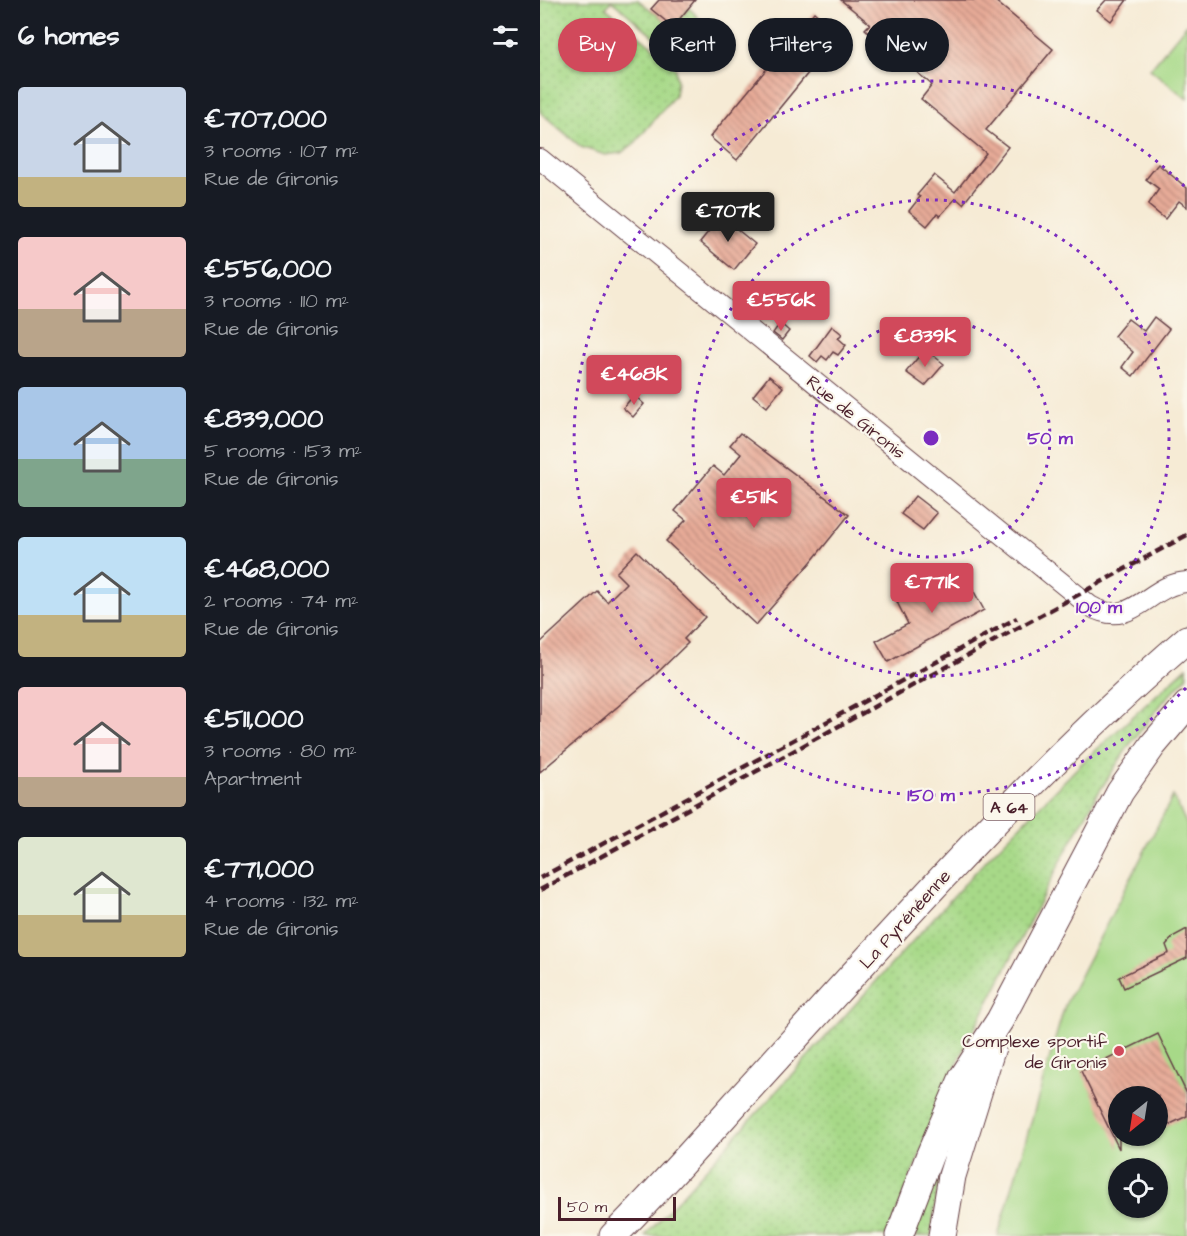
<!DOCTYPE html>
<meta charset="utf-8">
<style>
body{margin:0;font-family:"Architects Daughter",sans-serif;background:#20242c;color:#f1f3f6;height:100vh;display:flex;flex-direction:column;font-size:22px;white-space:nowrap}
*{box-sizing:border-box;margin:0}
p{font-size:20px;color:#9ea1a6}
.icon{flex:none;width:33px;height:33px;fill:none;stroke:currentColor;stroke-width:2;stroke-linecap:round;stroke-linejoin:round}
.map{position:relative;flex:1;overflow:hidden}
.details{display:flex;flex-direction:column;background:#171b24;width:540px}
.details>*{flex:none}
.banner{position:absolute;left:18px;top:18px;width:538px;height:54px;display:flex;gap:12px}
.needle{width:39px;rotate:210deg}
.controls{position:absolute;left:568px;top:1086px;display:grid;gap:12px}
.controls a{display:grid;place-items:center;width:60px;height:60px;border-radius:50%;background:#171b24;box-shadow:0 2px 4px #0004;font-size:30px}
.scale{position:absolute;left:18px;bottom:15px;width:118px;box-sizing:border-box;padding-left:6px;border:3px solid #4a1f2b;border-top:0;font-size:16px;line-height:21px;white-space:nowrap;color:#4a1f2b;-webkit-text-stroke:4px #fbf7ec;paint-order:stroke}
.price{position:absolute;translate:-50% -51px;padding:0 14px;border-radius:6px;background:#d1495b;color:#fff;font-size:20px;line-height:39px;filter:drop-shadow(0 2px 3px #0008)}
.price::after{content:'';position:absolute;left:50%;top:36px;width:18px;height:14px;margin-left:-9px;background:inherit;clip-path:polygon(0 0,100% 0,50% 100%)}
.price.active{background:#222;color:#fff}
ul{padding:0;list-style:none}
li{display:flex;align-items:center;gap:18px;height:150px;padding:0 18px}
li span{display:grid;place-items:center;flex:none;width:168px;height:120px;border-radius:6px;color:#555}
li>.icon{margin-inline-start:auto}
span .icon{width:72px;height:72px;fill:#fffc;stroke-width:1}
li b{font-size:26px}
h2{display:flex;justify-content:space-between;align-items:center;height:72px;padding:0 18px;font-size:26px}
.tag{padding:0 21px;border-radius:27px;background:#171b24;box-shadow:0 2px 4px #0004;font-size:21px;line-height:54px}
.tag.active{background:#d1495b;color:#fff}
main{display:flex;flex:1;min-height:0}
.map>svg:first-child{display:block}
.grass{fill:url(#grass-dots);stroke:#787c5a;stroke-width:1.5}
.park{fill:#a7d988;stroke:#787c5a;stroke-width:1.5;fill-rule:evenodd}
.building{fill:url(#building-back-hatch)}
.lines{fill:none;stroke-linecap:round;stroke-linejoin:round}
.tertiary-casing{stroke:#643e44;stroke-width:22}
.motorway-casing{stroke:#643e44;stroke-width:29}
.tertiary{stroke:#fff;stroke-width:20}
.motorway{stroke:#fff;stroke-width:27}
.rail{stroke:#4a1f2b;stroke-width:4.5;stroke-dasharray:9 4.5;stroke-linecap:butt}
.ring{fill:none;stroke:#7b2cbf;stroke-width:3;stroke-dasharray:3 6}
.poi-dot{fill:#d1495b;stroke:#fbf7ec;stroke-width:2}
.labels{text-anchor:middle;stroke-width:4.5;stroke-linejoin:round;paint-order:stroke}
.shield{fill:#fbf7ec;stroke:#7f6065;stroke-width:1.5}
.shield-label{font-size:16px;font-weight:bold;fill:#4a1f2b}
.street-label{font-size:18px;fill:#4a1f2b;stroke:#fbf7ec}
.poi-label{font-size:18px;fill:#4a1f2b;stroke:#fbf7ec;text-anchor:end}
.centre{fill:#7b2cbf;stroke:#fbf7ec;stroke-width:3}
.ring-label{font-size:18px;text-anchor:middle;font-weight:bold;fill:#7b2cbf;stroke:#fbf7ec;stroke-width:4.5;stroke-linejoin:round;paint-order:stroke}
</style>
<main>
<section class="details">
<h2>6 homes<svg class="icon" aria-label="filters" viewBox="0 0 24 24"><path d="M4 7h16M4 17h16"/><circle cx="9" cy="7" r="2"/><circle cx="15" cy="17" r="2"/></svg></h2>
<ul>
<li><span style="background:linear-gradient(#c9d6e8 75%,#c2b280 0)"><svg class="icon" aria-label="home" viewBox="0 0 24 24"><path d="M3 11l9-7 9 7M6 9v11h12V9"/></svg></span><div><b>€707,000</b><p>3 rooms · 107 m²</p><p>Rue de Gironis</p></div></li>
<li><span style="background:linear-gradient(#f6c9c9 60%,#b9a48a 0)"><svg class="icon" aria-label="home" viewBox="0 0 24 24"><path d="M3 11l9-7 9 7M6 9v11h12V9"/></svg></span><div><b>€556,000</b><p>3 rooms · 110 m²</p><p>Rue de Gironis</p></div></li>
<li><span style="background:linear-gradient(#a9c7e8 60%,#7fa58c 0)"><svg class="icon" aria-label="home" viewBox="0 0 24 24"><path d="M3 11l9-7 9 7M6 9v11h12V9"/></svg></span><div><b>€839,000</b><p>5 rooms · 153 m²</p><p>Rue de Gironis</p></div></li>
<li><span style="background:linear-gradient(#bfe0f5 65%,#c2b280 0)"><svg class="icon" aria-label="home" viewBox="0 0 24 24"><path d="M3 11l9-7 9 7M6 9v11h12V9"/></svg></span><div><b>€468,000</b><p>2 rooms · 74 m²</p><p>Rue de Gironis</p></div></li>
<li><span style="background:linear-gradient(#f6c9c9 75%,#b9a48a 0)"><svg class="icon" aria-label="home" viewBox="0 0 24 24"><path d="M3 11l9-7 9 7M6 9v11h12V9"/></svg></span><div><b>€511,000</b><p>3 rooms · 80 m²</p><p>Apartment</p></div></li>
<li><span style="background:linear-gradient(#dfe7d0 65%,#c2b280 0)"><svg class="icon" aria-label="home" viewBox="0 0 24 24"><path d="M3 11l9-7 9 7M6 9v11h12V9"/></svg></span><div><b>€771,000</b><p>4 rooms · 132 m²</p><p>Rue de Gironis</p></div></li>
</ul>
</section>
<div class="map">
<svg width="647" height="1236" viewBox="0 0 647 1236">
<defs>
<pattern id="grass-dots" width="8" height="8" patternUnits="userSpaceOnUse" patternTransform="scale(1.5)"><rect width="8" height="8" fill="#a7d988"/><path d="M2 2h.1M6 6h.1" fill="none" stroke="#91ba76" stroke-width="1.8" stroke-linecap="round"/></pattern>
<pattern id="building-back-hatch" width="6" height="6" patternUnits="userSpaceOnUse" patternTransform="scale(1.5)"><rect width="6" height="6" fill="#e7ab98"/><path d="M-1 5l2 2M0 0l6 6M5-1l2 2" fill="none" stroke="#bd8b7c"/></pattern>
</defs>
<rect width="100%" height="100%" fill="#fbf7ec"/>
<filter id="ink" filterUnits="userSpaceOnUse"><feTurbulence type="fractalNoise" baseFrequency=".0167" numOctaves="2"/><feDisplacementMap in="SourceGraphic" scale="12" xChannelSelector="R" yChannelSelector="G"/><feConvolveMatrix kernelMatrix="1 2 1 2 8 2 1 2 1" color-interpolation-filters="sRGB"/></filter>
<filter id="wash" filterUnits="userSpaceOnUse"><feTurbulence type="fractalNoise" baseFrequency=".008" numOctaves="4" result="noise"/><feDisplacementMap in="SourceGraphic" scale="24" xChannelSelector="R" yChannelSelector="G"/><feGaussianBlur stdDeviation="1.35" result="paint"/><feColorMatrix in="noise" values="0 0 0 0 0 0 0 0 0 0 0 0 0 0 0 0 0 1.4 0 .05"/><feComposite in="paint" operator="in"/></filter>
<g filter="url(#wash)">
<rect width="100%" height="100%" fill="#f6ebd5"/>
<!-- grass -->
<g class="grass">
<path d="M 0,0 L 98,0 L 133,27 L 149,8 C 167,25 171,30 167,55 L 158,61 C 122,53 100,21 71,1 L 66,8 L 124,56 L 136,69 L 137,82 L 135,95 L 95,143 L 81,153 L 65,155 L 41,147 L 0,112 Z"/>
<polygon points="647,667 647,677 624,701 590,744 557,795 524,855 418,1061 347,1236 105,1236 448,858 543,762"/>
<polygon points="395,1178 399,1178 391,1236 373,1236"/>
</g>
<!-- park -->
<g class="park">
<polygon points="647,24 647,99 610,69"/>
<path d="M 633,796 L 647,825 L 647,1236 L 458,1236 L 525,1005 ZM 579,1096 L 618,1096 L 618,1136 L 579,1136 ZM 579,1168 L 618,1168 L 618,1208 L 579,1208 Z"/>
</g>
<g id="blocks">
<!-- building -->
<g class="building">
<polygon points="119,0 155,0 133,27 111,9"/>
<polygon points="301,0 454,0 513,49 446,130 468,147 423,204 416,198 400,216 397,214 387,226 369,211 380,197 377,195 394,175 415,192 446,153 381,99 392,85 346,46 341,52 330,43 334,37 325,29 330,24"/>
<polygon points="566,0 587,0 571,21 557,10"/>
<polygon points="274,12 300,34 197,160 170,137"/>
<polygon points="618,164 647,188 647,207 639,201 625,219 608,205 619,189 606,179"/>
<polygon points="181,216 215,244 194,270 160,242"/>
<polygon points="614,317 629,329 593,376 582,367 593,352 574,336 588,319 604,331"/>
<polygon points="240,323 249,331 242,340 233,333"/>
<polygon points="292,326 302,334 298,338 306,345 298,355 293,352 287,360 282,356 277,362 270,356"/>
<polygon points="385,349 404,364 385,386 366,372"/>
<polygon points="229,376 243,387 227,407 213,396"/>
<polygon points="94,395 104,404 93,417 83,408"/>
<polygon points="200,433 309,515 271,562 216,625 126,541 146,520 135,511 173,466 184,475 201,454 190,445"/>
<polygon points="375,496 397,513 383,530 361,514"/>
<polygon points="97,551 165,617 144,639 148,643 114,676 0,772 0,643 57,591 67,602 86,583 76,573"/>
<polygon points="421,568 444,610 348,662 336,641 368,624 357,602"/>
<polygon points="647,929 647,958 584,988 579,977 629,953 626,945 634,936"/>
<polygon points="618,1034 647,1094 647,1116 618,1130 618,1096 579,1096 579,1149 541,1071"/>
</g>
</g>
</g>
<g filter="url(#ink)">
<use href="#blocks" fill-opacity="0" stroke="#643e44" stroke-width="1.5"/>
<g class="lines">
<defs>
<path id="tertiary" d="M 0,159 L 550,606 C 593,631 608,584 647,582"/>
<g id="motorway">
<path d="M 73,1236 C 116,1193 156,1148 196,1103 C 342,944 483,780 647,639"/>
<polyline points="359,1236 389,1157 423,1077 460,1020 580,792 613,745 647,705"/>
<polyline points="402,1236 412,1176 453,1044"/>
</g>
</defs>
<!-- tertiary casing -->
<use href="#tertiary" class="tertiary-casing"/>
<!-- motorway casing -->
<use href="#motorway" class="motorway-casing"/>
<!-- tertiary -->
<use href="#tertiary" class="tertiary"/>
<!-- motorway -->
<use href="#motorway" class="motorway"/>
<!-- rail -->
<g class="rail">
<polyline points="0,878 477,618"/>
<polyline points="0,890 647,535"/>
</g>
</g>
</g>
<!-- distance rings -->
<g class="ring">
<circle cx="391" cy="438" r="119"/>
<circle cx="391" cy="438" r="238"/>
<path d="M646 688A357 357 0 1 1 646 188"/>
</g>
<!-- markers -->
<circle class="poi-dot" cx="579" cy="1051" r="6"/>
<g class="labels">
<!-- shield labels -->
<rect class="shield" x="443.5" y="794" width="51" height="26" rx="4.5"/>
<g class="shield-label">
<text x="469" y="813">A 64</text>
</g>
<!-- street labels -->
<g class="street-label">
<text transform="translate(316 417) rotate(39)" y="6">Rue de Gironis</text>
<text transform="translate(365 919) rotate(-48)" y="6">La Pyrénéenne</text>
</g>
<!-- poi labels -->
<g class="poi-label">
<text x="567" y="1047">Complexe sportif<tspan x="567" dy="21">de Gironis</tspan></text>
</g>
</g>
<circle cx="391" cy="438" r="9" class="centre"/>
<g class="ring-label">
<text x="510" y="444">50 m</text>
<text x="559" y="613">100 m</text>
<text x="391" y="801">150 m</text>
</g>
</svg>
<div class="controls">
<a><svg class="needle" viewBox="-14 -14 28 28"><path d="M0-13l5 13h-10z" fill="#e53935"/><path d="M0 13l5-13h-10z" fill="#9ea1a6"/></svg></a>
<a><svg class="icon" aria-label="locate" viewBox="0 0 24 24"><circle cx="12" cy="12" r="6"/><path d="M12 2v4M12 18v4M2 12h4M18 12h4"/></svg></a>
</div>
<div class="scale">50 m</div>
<b class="price active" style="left:188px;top:243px">€707K</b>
<b class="price" style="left:241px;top:332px">€556K</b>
<b class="price" style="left:385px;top:368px">€839K</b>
<b class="price" style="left:94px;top:406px">€468K</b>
<b class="price" style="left:214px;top:529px">€511K</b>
<b class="price" style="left:392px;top:614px">€771K</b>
<div class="banner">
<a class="tag active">Buy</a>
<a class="tag">Rent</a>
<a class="tag">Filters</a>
<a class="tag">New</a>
</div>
</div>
</main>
